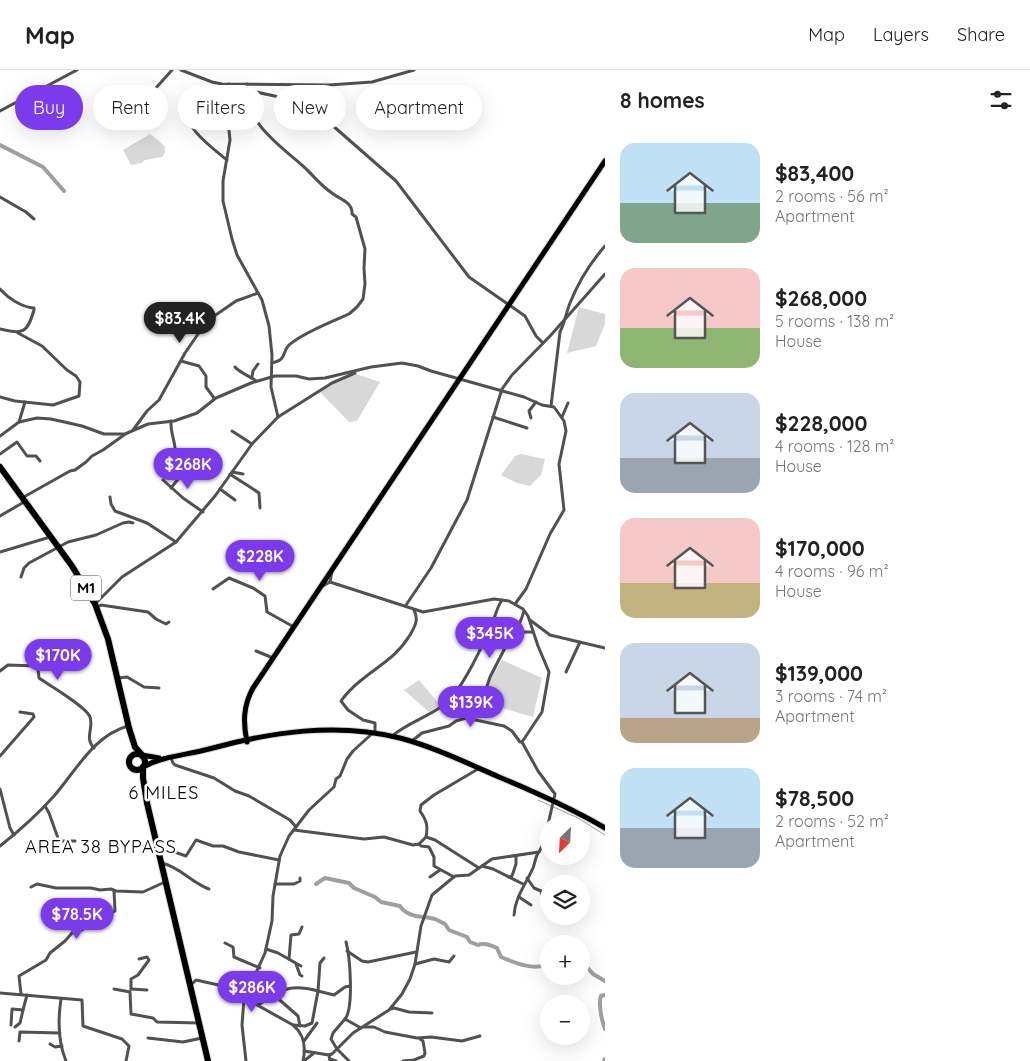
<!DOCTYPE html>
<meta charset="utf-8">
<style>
body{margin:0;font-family:Quicksand,sans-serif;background:#f2f2f2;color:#222;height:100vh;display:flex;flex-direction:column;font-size:19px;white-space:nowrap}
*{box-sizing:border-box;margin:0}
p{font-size:16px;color:#767676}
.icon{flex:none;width:28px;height:28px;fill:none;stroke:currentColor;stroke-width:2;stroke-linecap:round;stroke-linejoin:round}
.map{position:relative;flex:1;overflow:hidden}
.side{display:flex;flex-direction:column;background:#fff;width:425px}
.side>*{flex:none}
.banner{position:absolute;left:15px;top:15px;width:475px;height:45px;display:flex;gap:10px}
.needle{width:32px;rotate:204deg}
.tools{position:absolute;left:540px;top:745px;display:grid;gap:10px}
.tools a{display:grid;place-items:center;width:50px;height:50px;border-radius:50%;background:#fff;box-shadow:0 5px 20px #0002;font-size:25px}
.price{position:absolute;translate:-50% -42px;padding:0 11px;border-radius:18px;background:#7c3aed;color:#fff;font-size:16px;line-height:32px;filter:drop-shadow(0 1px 2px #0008)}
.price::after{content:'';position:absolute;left:50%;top:30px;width:15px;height:11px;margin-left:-8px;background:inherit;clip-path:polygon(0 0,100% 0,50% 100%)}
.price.active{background:#222;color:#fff}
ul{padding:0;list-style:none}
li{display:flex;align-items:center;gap:15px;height:125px;padding:0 15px}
li span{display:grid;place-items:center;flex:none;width:140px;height:100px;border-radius:15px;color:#555}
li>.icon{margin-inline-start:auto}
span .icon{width:60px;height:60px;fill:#fffc;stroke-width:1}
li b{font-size:21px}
h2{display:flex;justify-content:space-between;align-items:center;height:60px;padding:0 15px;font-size:21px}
.pill{padding:0 18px;border-radius:22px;background:#fff;box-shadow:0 5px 20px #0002;font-size:18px;line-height:45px}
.pill.active{background:#7c3aed;color:#fff}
header{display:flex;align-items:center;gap:30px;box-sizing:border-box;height:70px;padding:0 25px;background:#fff;border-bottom:1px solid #e0e0e0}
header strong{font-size:24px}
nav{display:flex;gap:28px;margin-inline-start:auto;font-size:18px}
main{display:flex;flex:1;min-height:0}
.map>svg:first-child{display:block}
.green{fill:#d8d8d8}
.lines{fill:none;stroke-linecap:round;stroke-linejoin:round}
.stream{stroke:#9f9f9f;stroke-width:1}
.river{stroke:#9f9f9f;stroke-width:4}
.major-casing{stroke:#dbdbdb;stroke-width:7}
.highway-casing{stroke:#dbdbdb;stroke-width:8}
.minor{stroke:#515151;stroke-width:3}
.major{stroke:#000;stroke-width:5}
.highway{stroke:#000;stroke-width:6}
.labels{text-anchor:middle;stroke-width:5;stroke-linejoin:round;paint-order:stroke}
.shield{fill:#fff;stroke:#4c4c4c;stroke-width:1}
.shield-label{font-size:15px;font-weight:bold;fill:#000}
.neighbourhood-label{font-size:18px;letter-spacing:1px;fill:#000;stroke:#fff}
</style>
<header>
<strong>Map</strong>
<nav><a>Map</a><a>Layers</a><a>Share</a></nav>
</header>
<main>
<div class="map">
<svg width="605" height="991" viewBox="0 0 605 991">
<rect width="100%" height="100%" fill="#fff"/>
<!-- green -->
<g class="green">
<polygon points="150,64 159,71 165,77 165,83 162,87 145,90 141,93 131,95 123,80"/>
<polygon points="579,237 605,244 605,254 596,276 567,283"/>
<polygon points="356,304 380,312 357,351 349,352 320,322 335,313"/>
<polygon points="521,384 545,389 541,405 530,416 517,413 501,405 515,386"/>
<polygon points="502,590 542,608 533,647 484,633 491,607"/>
<polygon points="419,610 440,635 429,642 404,620"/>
</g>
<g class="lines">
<!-- stream -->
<polyline class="stream" points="538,730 578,748 605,765"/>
<!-- river -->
<g class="river">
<polyline points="0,75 43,97 64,121"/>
<path d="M 316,814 L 325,808 L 349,813 L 354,818 L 375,827 L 381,832 L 400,836 C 404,843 415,847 423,847"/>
<path d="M 425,847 L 435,849 L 445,854 L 449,860 L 467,867 L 470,872 L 478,875 C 484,872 491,875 497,878 L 501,887 C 515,893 534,901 549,894"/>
<polyline points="581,892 587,894 587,897 593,904 605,911"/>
<path d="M 605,925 L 601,926 C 598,932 602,952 605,959"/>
<polyline points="604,991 605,989"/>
</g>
<defs>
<g id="major">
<path d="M 247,672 C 243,653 243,636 253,618 L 605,91"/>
<polyline points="142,685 159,688"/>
<path d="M 143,697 C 163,686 187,685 209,679 C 271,662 336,652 400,668 C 434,677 467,693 499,707 C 535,722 571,738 605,758"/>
</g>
<g id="highway">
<polyline points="0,397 72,496 95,534 108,569 129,658 135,677 142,685"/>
<circle cx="137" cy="692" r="8"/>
<polyline points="143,697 143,708 147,733 208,991"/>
</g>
</defs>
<!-- major casing -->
<use href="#major" class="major-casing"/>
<!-- highway casing -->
<use href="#highway" class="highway-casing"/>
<!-- minor -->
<g class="minor">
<polyline points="181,0 212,12 222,14 329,15 372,12 414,0"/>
<polyline points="229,14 227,42 230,70 223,111 223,131 232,169 237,185 262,230 269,256 272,285 271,317 278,347"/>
<path d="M 247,14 C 243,51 278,74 303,96 C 313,105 321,116 332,123 C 339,129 353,132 352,144 L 356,147 L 365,179 L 364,198 L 365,214 L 363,229 L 357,237 L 349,244 C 333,251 302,263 289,275 C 281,283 288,289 272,293"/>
<polyline points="247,18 251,21 298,31 316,41 396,111 469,207 525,246 536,266 543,273"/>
<path d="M 183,28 C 182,56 207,74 227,90"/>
<polyline points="134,34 147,28 172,0"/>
<polyline points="0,41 77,0"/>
<polyline points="0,127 26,142 34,149"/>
<path d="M 0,219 C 8,228 21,237 34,238 L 34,240 C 27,264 23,264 0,259"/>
<polyline points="181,291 199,296 206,306 206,317 214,328"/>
<path d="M 235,297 C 240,303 250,306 256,311"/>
<polyline points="252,307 253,301 258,294"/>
<polyline points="0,327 15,331 53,335 79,326 80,312 76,306 67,300 42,276 18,263"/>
<path d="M 551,336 L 560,262 C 565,252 566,243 570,233 C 578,213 591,192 605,176"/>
<polyline points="493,347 527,358"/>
<polyline points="562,347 568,333"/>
<polyline points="531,348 529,341 536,332"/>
<path d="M 171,351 C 170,365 177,373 175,386 L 186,399 L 171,418"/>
<polyline points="19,352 25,332"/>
<polyline points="133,360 147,341 159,330 185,283 207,251 236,231 258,223"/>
<polyline points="232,361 252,374"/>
<polyline points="0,366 19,352 37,348 51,349 82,356 104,364 125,364 148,354 174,351 197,343 216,328 251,313 275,306 296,306 309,309 325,308 371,297 402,293 418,296 431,301 524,327 542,335 554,337 564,351 566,361 559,394 564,440 550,464 526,519 515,534"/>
<polyline points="0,384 17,372 27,386 36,386 40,391"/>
<polyline points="232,402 243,404"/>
<path d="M 230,404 C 240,411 249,416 259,423 L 260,438"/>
<polyline points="163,410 183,428 203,442"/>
<polyline points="220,419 235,430"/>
<polyline points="110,427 111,434 115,441 147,453 176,472"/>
<polyline points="22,428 70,401 75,400 86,392 92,386 103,380 124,365"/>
<polyline points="0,446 24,432"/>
<polyline points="0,482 50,467"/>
<polyline points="21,507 24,498 29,493 68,472 96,465 123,453 129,452 133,453"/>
<polyline points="330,512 332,501"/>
<polyline points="213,519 229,508 253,518 265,526 267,542 294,557"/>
<polyline points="95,534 122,507 176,472 215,426 252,374 278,347 332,313 355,303"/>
<polyline points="406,535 431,498 467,430 502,319 512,305 551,265 605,204"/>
<polyline points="97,537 101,535 148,542 156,549 166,554 169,552"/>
<polyline points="530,550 550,565 605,578"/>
<polyline points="517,562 533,562"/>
<polyline points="256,581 273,588"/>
<path d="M 0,601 L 8,595 L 37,596 L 38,599 L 39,608 C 49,615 87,637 90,647 C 94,658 84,668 94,678"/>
<polyline points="566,602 580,572"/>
<polyline points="118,608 127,607 144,617 159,618"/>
<path d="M 470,648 L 476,646 L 479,641 L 490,607 L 506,576 L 517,564 C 517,557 522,549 524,541"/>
<path d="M 392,666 C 411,650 437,645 453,626 C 469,605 481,578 492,555 C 495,546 497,537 502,530"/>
<polyline points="412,671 422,663 449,656 456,651 466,648 504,656 512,661 520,672 522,672"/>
<polyline points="0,686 34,647 33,644 20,642"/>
<polyline points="171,688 173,693 175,695 214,708 235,721 249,726 290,750 296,757"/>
<polyline points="0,719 10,758 14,765"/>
<polyline points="45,736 49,743 59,771 75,771"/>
<path d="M 294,760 L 364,769 L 384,767 L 413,775 L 419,774 L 426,767 C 428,756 427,751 420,741 L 421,735 L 434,725 L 478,699"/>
<polyline points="426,767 435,770 479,798"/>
<polyline points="419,774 421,776 429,777 434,787 434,796 454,807"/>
<path d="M 0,776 C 19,761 38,744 54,726 C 75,702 94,665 128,656"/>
<polyline points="159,780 166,779 186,786 196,770 213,776 223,776 239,782 279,790"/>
<path d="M 162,793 C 180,797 192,813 209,819"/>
<polyline points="482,796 493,799 523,814"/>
<polyline points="430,807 440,800"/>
<polyline points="509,807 512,806 516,794 516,786"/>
<polyline points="527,808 534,818 541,821 542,825"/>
<polyline points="275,814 294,814 300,811 300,808"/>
<polyline points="31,817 37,814 56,818 91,818 100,820 111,819 116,821 143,822 165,812"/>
<polyline points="519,827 531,835"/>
<path d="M 514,845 C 515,827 526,814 533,798 C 535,793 535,788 538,783"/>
<path d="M 346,872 C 350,886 354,938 345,949 L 361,958"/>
<polyline points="225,873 233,877 234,887 260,898"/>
<polyline points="266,879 278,883 301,896"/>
<polyline points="347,881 362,891 368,892 416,882"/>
<polyline points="289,889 291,865 299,864 302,857"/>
<polyline points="296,894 300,905 302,906"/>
<polyline points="415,894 434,889 449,892 454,886"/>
<path d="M 191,915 L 196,910 L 223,916 L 293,955 C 304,964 306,978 303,991"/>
<polyline points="114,919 130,922 131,944 153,948 157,952 199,953"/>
<polyline points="131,919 131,909 138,905 149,890 147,887 139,889"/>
<polyline points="131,919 147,920"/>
<polyline points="0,923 82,930 83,956 122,969 129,976 126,991"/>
<polyline points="21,924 19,906 46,890 50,883 65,871 73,862 80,861 115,841 114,821"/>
<polyline points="274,925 298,946 300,956"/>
<path d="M 61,929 C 58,949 58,972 66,991"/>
<path d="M 258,935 C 283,920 288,913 318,921 L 320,893 L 324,888"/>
<polyline points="391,939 394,938 409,942 432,943"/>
<polyline points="345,949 333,963 331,969 337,979 349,991"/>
<polyline points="11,955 12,939 23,940 27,925"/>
<polyline points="294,955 305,956 312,953 318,921 334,925 345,917 350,916"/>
<polyline points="15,957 20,953 23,940"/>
<polyline points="364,957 374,957 385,962 417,968 431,967 462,971 480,966"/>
<polyline points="148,968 183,972 202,968"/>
<polyline points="19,971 20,962 60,963"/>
<polyline points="304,971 317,953"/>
<polyline points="50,974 55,977 62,976"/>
<polyline points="304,981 329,985 332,984 353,963 389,940 402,924 410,909 415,894 421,856 432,825 455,806 469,805 492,789 539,782 544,772 555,724 538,701 522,672 542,642 549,602 538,576 528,546 523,539 509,531 494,529 423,542 330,512 321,517"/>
<polyline points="329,985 330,991"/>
<polyline points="330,989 336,991"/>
<path d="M 246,991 L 242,955 L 244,929 L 265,883 L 272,851 L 273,826 L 280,786 L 289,766 L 309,740 L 334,717 L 336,709 L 340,706 L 347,689 L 353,681 L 375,661 L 375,653 L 363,650 L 348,640 L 341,631 C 346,624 353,617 359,612 C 379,595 396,588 410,565 C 415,556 419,550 414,540"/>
<polyline points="304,991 314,983"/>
<polyline points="403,991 414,990 424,986 425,983 423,971 420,969"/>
</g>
<!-- major -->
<use href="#major" class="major"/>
<!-- highway -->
<use href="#highway" class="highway"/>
</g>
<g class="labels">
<!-- shield labels -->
<rect class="shield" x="71" y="505.5" width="30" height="25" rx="4"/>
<g class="shield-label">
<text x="86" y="523">M1</text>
</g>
<!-- neighbourhood labels -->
<g class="neighbourhood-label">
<text x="164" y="729">6 MILES</text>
<text x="101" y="783">AREA 38 BYPASS</text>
</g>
</g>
</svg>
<div class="tools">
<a><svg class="needle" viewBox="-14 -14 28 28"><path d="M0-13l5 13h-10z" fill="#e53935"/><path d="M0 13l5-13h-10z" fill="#767676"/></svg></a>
<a><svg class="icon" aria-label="layers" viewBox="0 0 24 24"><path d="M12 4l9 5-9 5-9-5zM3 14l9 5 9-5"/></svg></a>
<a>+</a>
<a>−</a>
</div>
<b class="price active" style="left:180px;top:274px">$83.4K</b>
<b class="price" style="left:188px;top:420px">$268K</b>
<b class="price" style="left:260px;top:512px">$228K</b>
<b class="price" style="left:490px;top:589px">$345K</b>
<b class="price" style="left:58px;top:611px">$170K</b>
<b class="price" style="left:471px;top:658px">$139K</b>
<b class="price" style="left:77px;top:870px">$78.5K</b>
<b class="price" style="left:252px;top:943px">$286K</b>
<div class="banner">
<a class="pill active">Buy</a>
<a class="pill">Rent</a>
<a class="pill">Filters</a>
<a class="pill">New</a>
<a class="pill">Apartment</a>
</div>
</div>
<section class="side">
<h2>8 homes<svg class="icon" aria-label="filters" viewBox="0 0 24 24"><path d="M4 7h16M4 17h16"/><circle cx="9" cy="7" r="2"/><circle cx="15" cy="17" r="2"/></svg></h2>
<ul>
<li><span style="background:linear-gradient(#bfe0f5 60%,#7fa58c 0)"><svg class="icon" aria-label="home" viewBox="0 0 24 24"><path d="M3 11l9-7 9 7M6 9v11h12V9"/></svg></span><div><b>$83,400</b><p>2 rooms · 56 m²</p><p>Apartment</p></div></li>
<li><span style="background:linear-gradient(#f6c9c9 60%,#8fb573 0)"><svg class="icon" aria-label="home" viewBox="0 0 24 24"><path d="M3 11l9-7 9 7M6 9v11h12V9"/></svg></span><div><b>$268,000</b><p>5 rooms · 138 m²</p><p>House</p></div></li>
<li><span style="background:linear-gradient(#c9d6e8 65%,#9aa5b1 0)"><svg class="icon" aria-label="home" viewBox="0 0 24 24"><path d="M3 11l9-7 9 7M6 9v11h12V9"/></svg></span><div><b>$228,000</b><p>4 rooms · 128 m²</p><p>House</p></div></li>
<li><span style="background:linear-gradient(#f6c9c9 65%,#c2b280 0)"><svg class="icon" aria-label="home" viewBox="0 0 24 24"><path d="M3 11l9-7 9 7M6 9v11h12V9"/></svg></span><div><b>$170,000</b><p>4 rooms · 96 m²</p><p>House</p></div></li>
<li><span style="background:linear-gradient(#c9d6e8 75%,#b9a48a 0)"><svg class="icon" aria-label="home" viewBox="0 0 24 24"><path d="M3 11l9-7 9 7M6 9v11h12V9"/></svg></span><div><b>$139,000</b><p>3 rooms · 74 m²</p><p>Apartment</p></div></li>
<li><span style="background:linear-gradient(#bfe0f5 60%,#9aa5b1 0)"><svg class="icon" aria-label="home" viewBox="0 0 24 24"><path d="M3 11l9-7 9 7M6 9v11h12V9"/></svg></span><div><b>$78,500</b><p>2 rooms · 52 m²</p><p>Apartment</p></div></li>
</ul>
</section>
</main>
